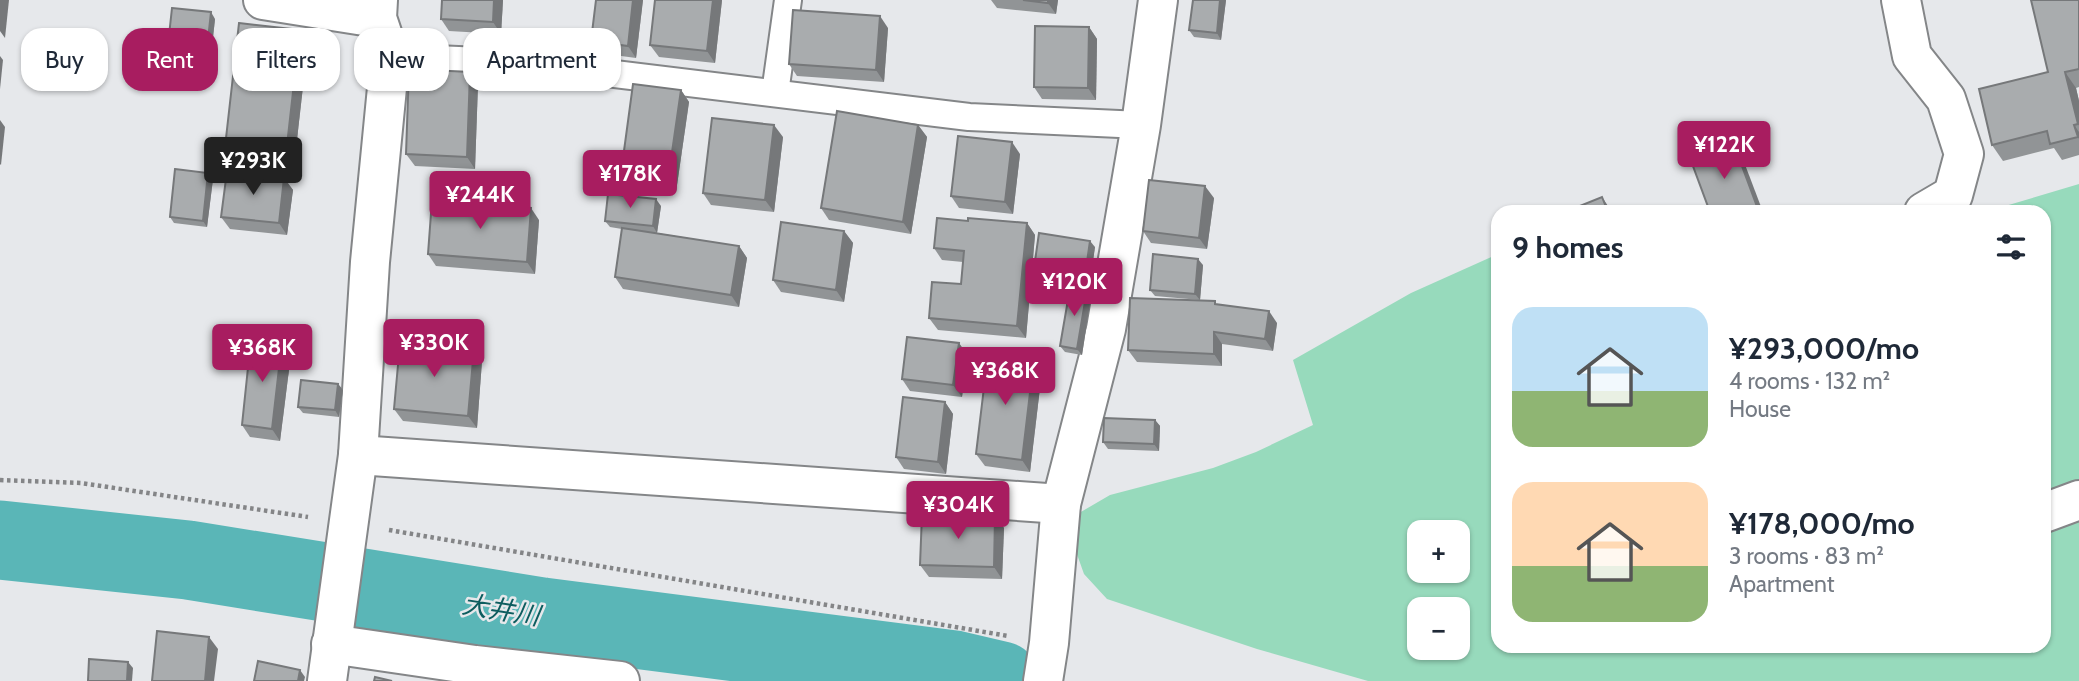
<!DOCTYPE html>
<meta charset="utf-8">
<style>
body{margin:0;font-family:Cabin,"Noto Sans JP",sans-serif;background:#f2f2f3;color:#1f2937;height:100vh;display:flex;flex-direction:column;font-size:26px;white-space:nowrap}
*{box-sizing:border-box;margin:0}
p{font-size:23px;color:#747a83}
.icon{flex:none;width:38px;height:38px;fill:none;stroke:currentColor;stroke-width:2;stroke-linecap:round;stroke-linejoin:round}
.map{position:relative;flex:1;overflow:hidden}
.panel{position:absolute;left:1491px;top:205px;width:560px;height:448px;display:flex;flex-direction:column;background:#fff;border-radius:21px;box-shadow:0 2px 5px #0004}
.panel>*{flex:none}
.top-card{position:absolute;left:21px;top:28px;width:665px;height:63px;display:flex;gap:14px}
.controls{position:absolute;left:1407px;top:520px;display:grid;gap:14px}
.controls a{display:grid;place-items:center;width:63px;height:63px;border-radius:14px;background:#fff;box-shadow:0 2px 5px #0004;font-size:35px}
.price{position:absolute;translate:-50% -60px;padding:0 16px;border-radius:7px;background:#a81d60;color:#fff;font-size:23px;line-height:46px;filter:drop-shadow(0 2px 4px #0008)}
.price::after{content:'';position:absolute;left:50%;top:42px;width:21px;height:16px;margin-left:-10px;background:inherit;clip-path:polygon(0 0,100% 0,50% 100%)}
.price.current{background:#222;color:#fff}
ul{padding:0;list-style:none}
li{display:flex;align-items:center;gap:21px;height:175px;padding:0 21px}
li span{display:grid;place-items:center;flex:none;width:196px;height:140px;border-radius:21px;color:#555}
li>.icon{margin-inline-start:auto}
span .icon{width:84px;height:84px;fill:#fffc;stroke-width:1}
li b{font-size:30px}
h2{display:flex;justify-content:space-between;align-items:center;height:84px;padding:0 21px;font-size:30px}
.chip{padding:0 24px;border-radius:21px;background:#fff;box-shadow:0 2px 5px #0004;font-size:24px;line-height:63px}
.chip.current{background:#a81d60;color:#fff}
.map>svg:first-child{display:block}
.green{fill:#97dabc;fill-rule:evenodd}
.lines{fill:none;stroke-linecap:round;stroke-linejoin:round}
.river{stroke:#5ab6b7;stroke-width:79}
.service-casing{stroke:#848688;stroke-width:30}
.minor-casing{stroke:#848688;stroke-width:42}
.path{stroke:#848587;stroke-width:4.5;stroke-dasharray:3.5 3.5;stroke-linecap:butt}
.service{stroke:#fff;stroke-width:26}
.minor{stroke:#fff;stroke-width:38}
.wall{fill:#919496}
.shaded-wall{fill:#76787a}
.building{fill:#a9acae;stroke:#76787a;stroke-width:2}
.labels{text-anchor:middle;stroke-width:5;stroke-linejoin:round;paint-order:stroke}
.water-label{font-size:26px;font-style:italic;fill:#0d5d5f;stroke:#e6e8eb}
</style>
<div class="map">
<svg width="2079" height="681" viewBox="0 0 2079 681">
<rect width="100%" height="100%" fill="#e6e8eb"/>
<!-- green -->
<path class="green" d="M 2079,184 L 2079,681 L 1368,681 L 1257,649 L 1107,599 L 1084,574 L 1074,546 L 1074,516 L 1110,495 L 1213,468 L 1256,452 L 1313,425 L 1293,360 L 1411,293 L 1498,254 L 1498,646 L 2044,646 L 2044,212 L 1985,212 ZM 1419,532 L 1458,532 L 1458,570 L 1419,570 ZM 1419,609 L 1458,609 L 1458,648 L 1419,648 Z"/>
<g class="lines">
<!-- river -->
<polyline class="river" points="0,540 188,560 542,617 954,670 1001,681"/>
<defs>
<g id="service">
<polyline points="390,57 524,63 969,117 1141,125"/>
<polyline points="775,93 788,0"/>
</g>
<g id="minor">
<polyline points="263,0 377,18"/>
<polyline points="1901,0 1912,56 1946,99 1964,154 1953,195 1924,212"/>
<polyline points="358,455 1061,504"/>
<polyline points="2044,513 2079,500"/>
<polyline points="331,644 475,665 620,681"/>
<polyline points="327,681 358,455 370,262 390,57 377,18 378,0"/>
<polyline points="1043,681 1049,643 1061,504 1106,329 1141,125 1158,0"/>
</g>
</defs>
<!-- service casing -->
<use href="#service" class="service-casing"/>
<!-- minor casing -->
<use href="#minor" class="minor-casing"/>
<!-- path -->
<g class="path">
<polyline points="0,480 81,483 308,517"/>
<polyline points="389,530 1008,636"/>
</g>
<!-- service -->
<use href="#service" class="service"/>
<!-- minor -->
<use href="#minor" class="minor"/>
</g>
<!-- wall -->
<g class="wall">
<polygon points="503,0 501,34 449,31 441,19"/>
<polygon points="596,0 643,0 636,58 599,53 591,41"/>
<polygon points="722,0 715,63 659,57 650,45"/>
<polygon points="991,0 1058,0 1056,14 997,8"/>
<polygon points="1226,0 1221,40 1194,37 1189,30"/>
<polygon points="2079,0 2079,87 2076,88 2079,101 2079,155 2062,160 2054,148 2003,161 1992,145 2048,72"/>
<polygon points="215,19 209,73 171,69 166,63"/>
<polygon points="1089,27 1097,39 1096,100 1042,99 1034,87"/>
<polygon points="888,28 884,82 797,76 789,64"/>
<polygon points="300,30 308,42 294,166 234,159 225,147"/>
<polygon points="470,72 478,84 475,169 415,166 406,154"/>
<polygon points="681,90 689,102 676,192 629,185 621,173"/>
<polygon points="918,125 927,137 911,234 829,220 821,208"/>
<polygon points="783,137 774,212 711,205 703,193"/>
<polygon points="1020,154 1013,214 959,208 951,196"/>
<polygon points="284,178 293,190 287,235 230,229 221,217"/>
<polygon points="213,179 207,227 174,223 170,217"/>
<polygon points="1214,198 1207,249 1151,243 1143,231"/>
<polygon points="661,206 657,233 739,246 747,258 739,307 623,289 615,277 622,229 610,227 605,221"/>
<polygon points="539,220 535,274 436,266 428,254"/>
<polygon points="968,221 1027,223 1035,235 1026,338 938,330 929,318 961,284 963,262 942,260 934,248"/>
<polygon points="844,231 853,243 844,302 781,292 773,280"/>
<polygon points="1095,247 1091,275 1040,267 1035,261"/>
<polygon points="1203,265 1200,300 1155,296 1150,290"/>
<polygon points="1087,290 1091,297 1082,355 1065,352 1060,346"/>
<polygon points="1218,304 1277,323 1273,351 1222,344 1222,366 1137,362 1128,350"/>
<polygon points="959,343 967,355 962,397 910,391 902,379"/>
<polygon points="474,349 482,361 477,428 403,421 394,409"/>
<polygon points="291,354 280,441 250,437 242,425"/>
<polygon points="1042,371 1030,472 985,466 976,454"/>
<polygon points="338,384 343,390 339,417 303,413 298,407"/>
<polygon points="945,402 953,414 946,474 904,469 896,457"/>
<polygon points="1155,420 1160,426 1159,451 1108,449 1103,442"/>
<polygon points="995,516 1004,528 1002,579 929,577 920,565"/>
</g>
<!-- shaded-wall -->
<g class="shaded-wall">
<polygon points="0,0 9,0 5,38 0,31"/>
<polygon points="494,0 503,0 501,34 493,22"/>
<polygon points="633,0 643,0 636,58 628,46"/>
<polygon points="713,0 722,0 715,63 707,51"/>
<polygon points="1048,0 1058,0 1056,14 1048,3"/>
<polygon points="1220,0 1226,0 1221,40 1217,33"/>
<polygon points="211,12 215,19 209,73 205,67"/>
<polygon points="880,16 888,28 884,82 876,70"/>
<polygon points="1089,27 1097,39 1096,100 1088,88"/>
<polygon points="300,30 308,42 294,166 286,154"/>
<polygon points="0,56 3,60 0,89"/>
<polygon points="470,72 478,84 475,169 467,157"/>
<polygon points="2065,72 2076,88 2079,101 2079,126"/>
<polygon points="681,90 689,102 676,192 668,180"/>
<polygon points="0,120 5,127 1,165 0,164"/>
<polygon points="774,125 783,137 774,212 765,200"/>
<polygon points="918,125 927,137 911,234 903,222"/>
<polygon points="2074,125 2079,132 2079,139 2078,137"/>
<polygon points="1012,142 1020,154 1013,214 1005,202"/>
<polygon points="1733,142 1741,154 1763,212 1759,212"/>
<polygon points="208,173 213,179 207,227 203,221"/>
<polygon points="284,178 293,190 287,235 279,223"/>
<polygon points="1205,186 1214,198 1207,249 1199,238"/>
<polygon points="1602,197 1610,209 1611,212 1608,212"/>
<polygon points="656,199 661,206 657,233 653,226"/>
<polygon points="531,208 539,220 535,274 527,262"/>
<polygon points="1027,223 1035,235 1026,338 1017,326"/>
<polygon points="844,231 853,243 844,302 836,290"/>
<polygon points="1090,241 1095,247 1091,275 1086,269"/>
<polygon points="739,246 747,258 739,307 731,295"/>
<polygon points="1198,259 1203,265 1200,300 1195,294"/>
<polygon points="1087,290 1091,297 1082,355 1077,349"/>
<polygon points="1269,311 1277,323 1273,351 1265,339"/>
<polygon points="1214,332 1222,344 1222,366 1214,354"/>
<polygon points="282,342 291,354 280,441 272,429"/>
<polygon points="959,343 967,355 962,397 953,385"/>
<polygon points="474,349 482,361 477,428 468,416"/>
<polygon points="1034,359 1042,371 1030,472 1022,460"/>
<polygon points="338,384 343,390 339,417 335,410"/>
<polygon points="945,402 953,414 946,474 938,462"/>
<polygon points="1155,420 1160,426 1159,451 1154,444"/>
<polygon points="995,516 1004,528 1002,579 994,567"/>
<polygon points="209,637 218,649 214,681 205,681"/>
<polygon points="128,662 133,668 132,681 127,681"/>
<polygon points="300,670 305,677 304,681 298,681"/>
</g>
<!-- building -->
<g class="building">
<polygon points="442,0 494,0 493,22 441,19"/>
<polygon points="596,0 633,0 628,46 591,41"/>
<polygon points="655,0 713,0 707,51 650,45"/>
<polygon points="1023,0 1048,0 1048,3"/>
<polygon points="1193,0 1220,0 1217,33 1189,30"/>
<polygon points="2031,0 2079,0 2079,69 2065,72 2078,124 2074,125 2078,137 2050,144 2047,131 1992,145 1979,89 2048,72"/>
<polygon points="172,8 211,12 205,67 166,63"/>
<polygon points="793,10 880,16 876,70 789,64"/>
<polygon points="239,23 300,30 286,154 225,147"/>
<polygon points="1035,26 1089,27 1088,88 1034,87"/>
<polygon points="409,69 470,72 467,157 406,154"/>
<polygon points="633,84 681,90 668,180 621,173"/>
<polygon points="837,111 918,125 903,222 821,208"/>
<polygon points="712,118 774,125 765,200 703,193"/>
<polygon points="958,136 1012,142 1005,202 951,196"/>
<polygon points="1733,142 1759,212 1710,212 1690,158"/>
<polygon points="175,169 208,173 203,221 170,217"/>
<polygon points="227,171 284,178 279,223 221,217"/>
<polygon points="1149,180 1205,186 1199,238 1143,231"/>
<polygon points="608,194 656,199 653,226 605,221"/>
<polygon points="1602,197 1608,212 1565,212"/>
<polygon points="432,200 531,208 527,262 428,254"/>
<polygon points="937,218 968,221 968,218 1027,223 1017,326 929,318 932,282 961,284 964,251 934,248"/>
<polygon points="781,222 844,231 836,290 773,280"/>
<polygon points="622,228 739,246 731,295 615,277"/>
<polygon points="1039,233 1090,241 1086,269 1035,261"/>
<polygon points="1153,254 1198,259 1195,294 1150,290"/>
<polygon points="1070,288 1087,290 1077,349 1060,346"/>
<polygon points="1130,298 1215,301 1215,304 1269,311 1265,339 1214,332 1214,354 1128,350"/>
<polygon points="907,337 959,343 953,385 902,379"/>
<polygon points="251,339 282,342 272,429 242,425"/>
<polygon points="400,343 474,349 468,416 394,409"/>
<polygon points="988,354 1034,359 1022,460 976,454"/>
<polygon points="301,380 338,384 335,410 298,407"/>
<polygon points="903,397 945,402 938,462 896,457"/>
<polygon points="1104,418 1155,420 1154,444 1103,442"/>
<polygon points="922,514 995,516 994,567 920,565"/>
<polygon points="157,631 209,637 205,681 152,681"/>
<polygon points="89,659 128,662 127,681 88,681"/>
<polygon points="258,661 300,670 298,681 254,681"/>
<polygon points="375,677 392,681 374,681"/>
</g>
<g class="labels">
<!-- water labels -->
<g class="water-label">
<text transform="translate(501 610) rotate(9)" y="9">大井川</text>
</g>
</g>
</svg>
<div class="controls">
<a>+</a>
<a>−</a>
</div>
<b class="price" style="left:1724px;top:181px">¥122K</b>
<b class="price current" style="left:253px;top:197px">¥293K</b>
<b class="price" style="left:630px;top:210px">¥178K</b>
<b class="price" style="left:480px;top:231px">¥244K</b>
<b class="price" style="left:1074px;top:318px">¥120K</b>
<b class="price" style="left:434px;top:379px">¥330K</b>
<b class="price" style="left:262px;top:384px">¥368K</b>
<b class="price" style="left:1005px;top:407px">¥368K</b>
<b class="price" style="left:958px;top:541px">¥304K</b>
<div class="top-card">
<a class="chip">Buy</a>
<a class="chip current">Rent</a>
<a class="chip">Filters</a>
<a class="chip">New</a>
<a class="chip">Apartment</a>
</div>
<section class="panel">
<h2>9 homes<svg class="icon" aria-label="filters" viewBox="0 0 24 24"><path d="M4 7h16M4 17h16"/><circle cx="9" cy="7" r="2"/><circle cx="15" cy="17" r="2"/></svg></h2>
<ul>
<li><span style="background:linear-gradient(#bfe0f5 60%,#8fb573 0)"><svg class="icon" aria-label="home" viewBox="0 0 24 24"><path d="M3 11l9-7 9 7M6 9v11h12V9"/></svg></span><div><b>¥293,000/mo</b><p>4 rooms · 132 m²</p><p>House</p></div></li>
<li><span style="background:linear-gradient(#ffd9b3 60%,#8fb573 0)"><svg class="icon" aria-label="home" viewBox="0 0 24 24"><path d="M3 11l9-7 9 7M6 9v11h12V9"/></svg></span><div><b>¥178,000/mo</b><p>3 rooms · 83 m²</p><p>Apartment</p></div></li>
</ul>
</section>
</div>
